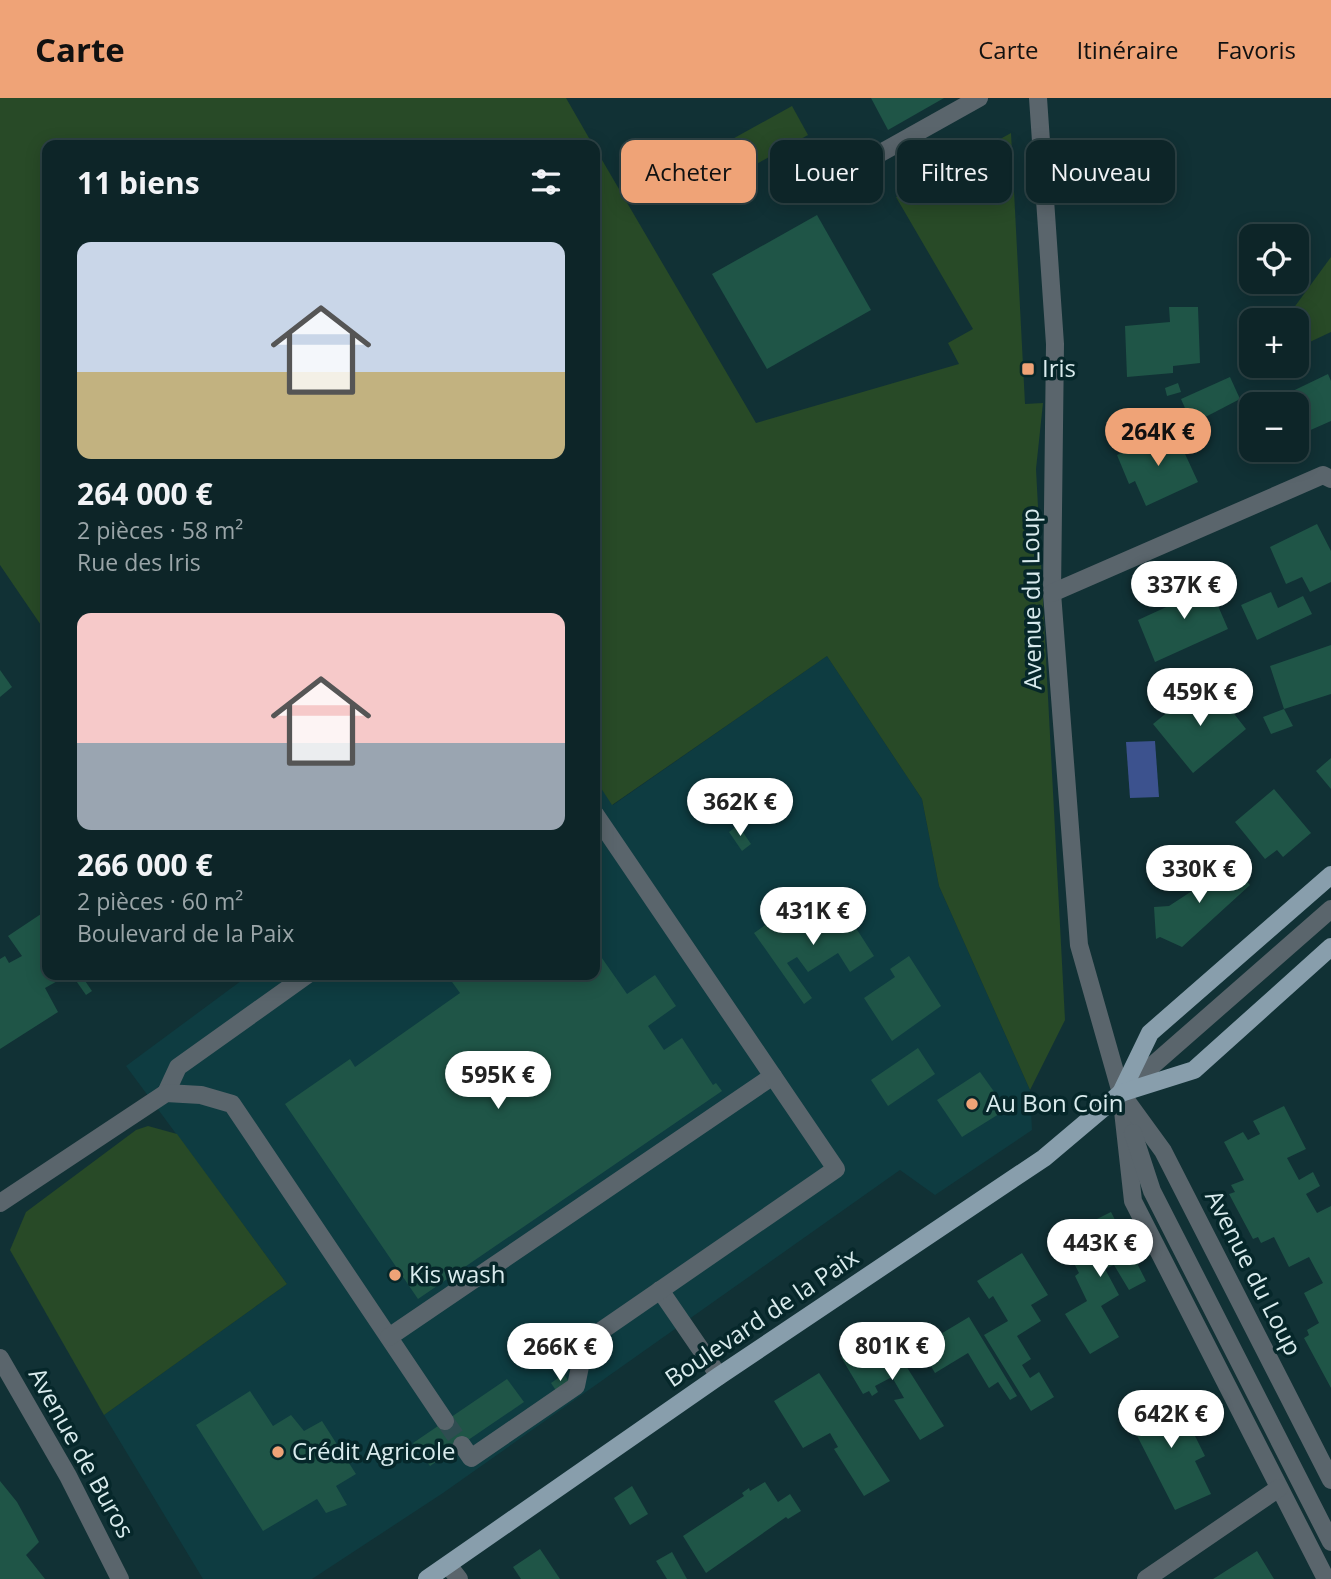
<!DOCTYPE html>
<html lang="fr">
<meta charset="utf-8">
<style>
body{margin:0;font-family:"Open Sans",sans-serif;background:#1b3134;color:#f1f3f6;height:100vh;display:flex;flex-direction:column;font-size:26px;white-space:nowrap}
*{box-sizing:border-box;margin:0}
p{font-size:23px;color:#9aa5a8}
.icon{flex:none;width:38px;height:38px;fill:none;stroke:currentColor;stroke-width:2;stroke-linecap:round;stroke-linejoin:round}
.map{position:relative;flex:1;overflow:hidden}
.panel{position:absolute;left:42px;top:42px;width:558px;height:840px;display:flex;flex-direction:column;background:#0d2528;border-radius:14px;box-shadow:0 4px 18px #0003,0 0 0 2px #2d4245}
.panel>*{flex:none}
.top-card{position:absolute;left:621px;top:42px;width:604px;height:63px;display:flex;gap:14px}
.controls{position:absolute;left:1239px;top:126px;display:grid;gap:14px}
.controls a{display:grid;place-items:center;width:70px;height:70px;border-radius:14px;background:#0d2528;box-shadow:0 4px 18px #0003,0 0 0 2px #2d4245;font-size:35px}
.price{position:absolute;translate:-50% -60px;padding:0 16px;border-radius:24px;background:#fff;color:#222;font-size:23px;line-height:46px;filter:drop-shadow(0 2px 4px #0008)}
.price::after{content:'';position:absolute;left:50%;top:42px;width:21px;height:16px;margin-left:-10px;background:inherit;clip-path:polygon(0 0,100% 0,50% 100%)}
.price.current{background:#efa377;color:#111}
ul{padding:0;list-style:none}
li{display:grid;align-content:center;gap:14px;height:371px;padding:0 35px}
li span{display:grid;place-items:center;height:217px;border-radius:14px;color:#555}
li>.icon{margin-inline-start:auto}
span .icon{width:126px;height:126px;fill:#fffc;stroke-width:1}
li b{font-size:30px}
h2{display:flex;justify-content:space-between;align-items:center;height:84px;padding:0 35px;font-size:30px}
.pill{padding:0 24px;border-radius:14px;background:#0d2528;box-shadow:0 4px 18px #0003,0 0 0 2px #2d4245;font-size:24px;line-height:63px}
.pill.current{background:#efa377;color:#111}
header{display:flex;align-items:center;gap:42px;box-sizing:border-box;height:98px;padding:0 35px;background:#efa377;color:#111}
header strong{font-size:33px}
nav{display:flex;gap:38px;margin-inline-start:auto;font-size:24px}
.map>svg:first-child{display:block}
.built{fill:#0e3c41}
.green{fill:#284a27}
.water{fill:#3c528e}
.building{fill:#1f5547}
.lines{fill:none;stroke-linecap:round;stroke-linejoin:round}
.minor-tunnel{stroke:#2f4d51;stroke-width:18;stroke-dasharray:18 9;stroke-linecap:butt}
.minor{stroke:#5a656c;stroke-width:18}
.major{stroke:#889eac;stroke-width:18}
.poi-dot{fill:#efa377;stroke:#06272a;stroke-width:2.5}
.labels{text-anchor:middle;stroke-width:7;stroke-linejoin:round;paint-order:stroke}
.poi-label{font-size:24px;fill:#d9ebed;stroke:#06272a;text-anchor:start}
.street-label{font-size:24px;fill:#d9ebed;stroke:#06272a}
</style>
<header>
<strong>Carte</strong>
<nav><a>Carte</a><a>Itinéraire</a><a>Favoris</a></nav>
</header>
<div class="map">
<svg width="1331" height="1481" viewBox="0 0 1331 1481">
<rect width="100%" height="100%" fill="#113135"/>
<!-- built -->
<polygon class="built" points="827,558 922,701 939,788 1030,992 1032,1032 935,1097 900,1072 443,1395 312,1481 203,1481 104,1317 287,1186 126,968 249,877 595,877 595,681 613,707"/>
<!-- green -->
<g class="green">
<polygon points="0,0 566,0 593,47 47,47 47,536 0,467"/>
<polygon points="792,8 808,37 716,89 700,59"/>
<polygon points="1011,35 1025,306 1043,305 1036,371 1065,922 1030,992 939,788 922,701 827,558 612,707 595,681 595,50 756,325 959,266 948,245 973,231 896,99"/>
<polygon points="1331,159 1331,234 1297,250 1297,222 1285,222"/>
<polygon points="148,1028 177,1036 287,1186 104,1317 10,1152 26,1114 136,1032"/>
</g>
<!-- water -->
<polygon class="water" points="1155,643 1159,699 1130,700 1126,644"/>
<!-- building -->
<g class="building">
<polygon points="871,0 944,0 888,32"/>
<polygon points="817,117 871,212 767,271 712,176"/>
<polygon points="1169,209 1198,209 1200,265 1173,268 1173,275 1127,279 1125,228 1170,224"/>
<polygon points="1328,276 1331,283 1331,323 1297,338 1297,306 1279,306 1276,301"/>
<polygon points="1230,279 1240,301 1192,326 1181,301"/>
<polygon points="1178,285 1181,294 1167,298 1165,290"/>
<polygon points="1174,332 1198,384 1146,408 1135,383 1129,386 1117,357"/>
<polygon points="1317,426 1331,453 1331,484 1310,494 1302,479 1286,486 1270,449"/>
<polygon points="1206,480 1228,531 1155,564 1138,522 1175,505 1170,496"/>
<polygon points="1271,494 1278,510 1303,498 1312,516 1257,542 1241,507"/>
<polygon points="1331,547 1331,596 1284,611 1293,628 1271,636 1263,619 1284,611 1270,568"/>
<polygon points="0,572 12,589 0,599"/>
<polygon points="1213,589 1246,631 1193,675 1153,626 1191,595 1198,601"/>
<polygon points="1331,660 1331,691 1316,673"/>
<polygon points="1274,691 1311,735 1283,759 1277,752 1265,761 1235,724"/>
<polygon points="738,727 751,746 742,753 729,734"/>
<polygon points="1226,760 1250,787 1182,849 1160,839 1156,841 1154,809 1169,808 1192,793"/>
<polygon points="829,811 845,834 854,827 874,858 850,874 838,855 808,874 797,859 787,865 812,900 804,906 754,835 778,818 789,835"/>
<polygon points="47,812 47,877 68,877 45,890 58,914 0,951 0,861 5,858 9,865 22,858 8,838"/>
<polygon points="595,850 627,896 655,877 676,908 648,928 664,952 682,940 713,987 716,985 722,993 418,1201 285,1006 350,961 355,969 460,895 447,877 595,877"/>
<polygon points="909,858 941,908 892,943 864,900 895,879 890,871"/>
<polygon points="72,877 81,877 92,893 86,897"/>
<polygon points="918,950 935,976 888,1008 871,982"/>
<polygon points="980,974 1000,1002 999,1016 962,1039 937,1002"/>
<polygon points="1284,1008 1306,1051 1287,1060 1299,1082 1313,1074 1320,1088 1306,1096 1317,1115 1331,1108 1331,1290 1304,1240 1309,1237 1307,1232 1319,1225 1304,1195 1323,1185 1309,1159 1289,1169 1274,1139 1261,1145 1258,1139 1253,1141 1229,1096 1235,1094 1231,1087 1244,1082 1224,1044 1243,1034 1248,1042 1260,1036 1253,1023"/>
<polygon points="1111,1114 1146,1183 1129,1192 1114,1167 1105,1171 1119,1197 1101,1208 1119,1239 1090,1256 1065,1216 1087,1203 1075,1178 1079,1175 1062,1142 1079,1132 1084,1141 1101,1133 1095,1122"/>
<polygon points="1022,1155 1048,1197 1031,1207 1041,1223 1017,1238 1031,1261 1022,1267 1030,1280 1039,1274 1054,1299 1031,1313 984,1237 1008,1223 993,1198 989,1201 977,1183"/>
<polygon points="969,1219 1017,1298 1010,1302 998,1284 989,1290 968,1255 935,1275 919,1249"/>
<polygon points="884,1233 944,1328 920,1342 894,1302 904,1300 892,1279 875,1288 878,1294 872,1298 869,1293 863,1296 841,1259"/>
<polygon points="819,1275 890,1383 864,1398 834,1351 838,1349 830,1335 803,1350 774,1303"/>
<polygon points="564,1276 570,1285 557,1294 551,1285"/>
<polygon points="507,1281 524,1304 430,1368 413,1345"/>
<polygon points="250,1293 273,1328 291,1317 304,1333 322,1323 356,1376 336,1388 347,1407 326,1415 317,1401 263,1433 196,1327"/>
<polygon points="1173,1294 1205,1358 1195,1363 1211,1396 1175,1412 1127,1318"/>
<polygon points="0,1383 17,1404 39,1444 26,1457 45,1481 0,1481"/>
<polygon points="765,1384 778,1404 790,1396 801,1413 788,1421 786,1419 706,1475 683,1438 744,1398 742,1395 749,1390 750,1393"/>
<polygon points="632,1388 648,1416 630,1427 614,1400"/>
<polygon points="540,1451 560,1481 521,1481 513,1469"/>
<polygon points="1257,1453 1274,1481 1213,1481 1218,1478"/>
<polygon points="672,1454 687,1481 667,1481 656,1463"/>
</g>
<g class="lines">
<!-- minor-tunnel -->
<polyline class="minor-tunnel" points="445,1323 462,1347"/>
<!-- minor -->
<g class="minor">
<polyline points="1038,0 1055,246 1052,495 1079,847 1121,995 1133,1103 1326,1481"/>
<polyline points="827,85 979,0"/>
<polyline points="1052,495 1323,377 1331,381"/>
<polyline points="166,995 178,969 307,877"/>
<polyline points="1121,995 1331,811"/>
<polyline points="1123,998 1163,1053 1331,1382"/>
<polyline points="1133,1035 1152,1093 1331,1444"/>
<polyline points="0,1105 166,995 201,997 232,1006 445,1323"/>
<polyline points="660,1192 719,1278"/>
<polyline points="389,1239 773,978"/>
<polyline points="0,1260 68,1378 120,1481"/>
<polyline points="462,1347 471,1360 576,1288 585,1244 836,1071 595,716"/>
<polyline points="448,1467 459,1481"/>
<polyline points="1146,1481 1279,1390"/>
</g>
<!-- major -->
<g class="major">
<polyline points="1121,995 1150,935 1331,777"/>
<polyline points="427,1481 719,1278 1044,1060 1121,995 1194,972 1331,849"/>
</g>
</g>
<!-- markers -->
<g class="poi-dot">
<rect x="1021" y="264" width="14" height="14" rx="3.5"/>
<circle cx="972" cy="1006" r="7"/>
<circle cx="395" cy="1177" r="7"/>
<circle cx="278" cy="1354" r="7"/>
</g>
<g class="labels">
<!-- poi labels -->
<g class="poi-label">
<text x="1042" y="279">Iris</text>
<text x="986" y="1014">Au Bon Coin</text>
<text x="409" y="1185">Kis wash</text>
<text x="292" y="1362">Crédit Agricole</text>
</g>
<!-- street labels -->
<g class="street-label">
<text transform="translate(1032 501) rotate(-91)" y="8">Avenue du Loup</text>
<text transform="translate(1253 1175) rotate(63)" y="8">Avenue du Loup</text>
<text transform="translate(762 1220) rotate(-34)" y="8">Boulevard de la Paix</text>
<text transform="translate(81 1355) rotate(61)" y="8">Avenue de Buros</text>
</g>
</g>
</svg>
<div class="controls">
<a><svg class="icon" aria-label="locate" viewBox="0 0 24 24"><circle cx="12" cy="12" r="6"/><path d="M12 2v4M12 18v4M2 12h4M18 12h4"/></svg></a>
<a>+</a>
<a>−</a>
</div>
<b class="price current" style="left:1158px;top:370px">264K €</b>
<b class="price" style="left:1184px;top:523px">337K €</b>
<b class="price" style="left:1200px;top:630px">459K €</b>
<b class="price" style="left:740px;top:740px">362K €</b>
<b class="price" style="left:1199px;top:807px">330K €</b>
<b class="price" style="left:813px;top:849px">431K €</b>
<b class="price" style="left:498px;top:1013px">595K €</b>
<b class="price" style="left:1100px;top:1181px">443K €</b>
<b class="price" style="left:892px;top:1284px">801K €</b>
<b class="price" style="left:560px;top:1285px">266K €</b>
<b class="price" style="left:1171px;top:1352px">642K €</b>
<div class="top-card">
<a class="pill current">Acheter</a>
<a class="pill">Louer</a>
<a class="pill">Filtres</a>
<a class="pill">Nouveau</a>
</div>
<section class="panel">
<h2>11 biens<svg class="icon" aria-label="filters" viewBox="0 0 24 24"><path d="M4 7h16M4 17h16"/><circle cx="9" cy="7" r="2"/><circle cx="15" cy="17" r="2"/></svg></h2>
<ul>
<li><span style="background:linear-gradient(#c9d6e8 60%,#c2b280 0)"><svg class="icon" aria-label="home" viewBox="0 0 24 24"><path d="M3 11l9-7 9 7M6 9v11h12V9"/></svg></span><div><b>264 000 €</b><p>2 pièces · 58 m²</p><p>Rue des Iris</p></div></li>
<li><span style="background:linear-gradient(#f6c9c9 60%,#9aa5b1 0)"><svg class="icon" aria-label="home" viewBox="0 0 24 24"><path d="M3 11l9-7 9 7M6 9v11h12V9"/></svg></span><div><b>266 000 €</b><p>2 pièces · 60 m²</p><p>Boulevard de la Paix</p></div></li>
</ul>
</section>
</div>
